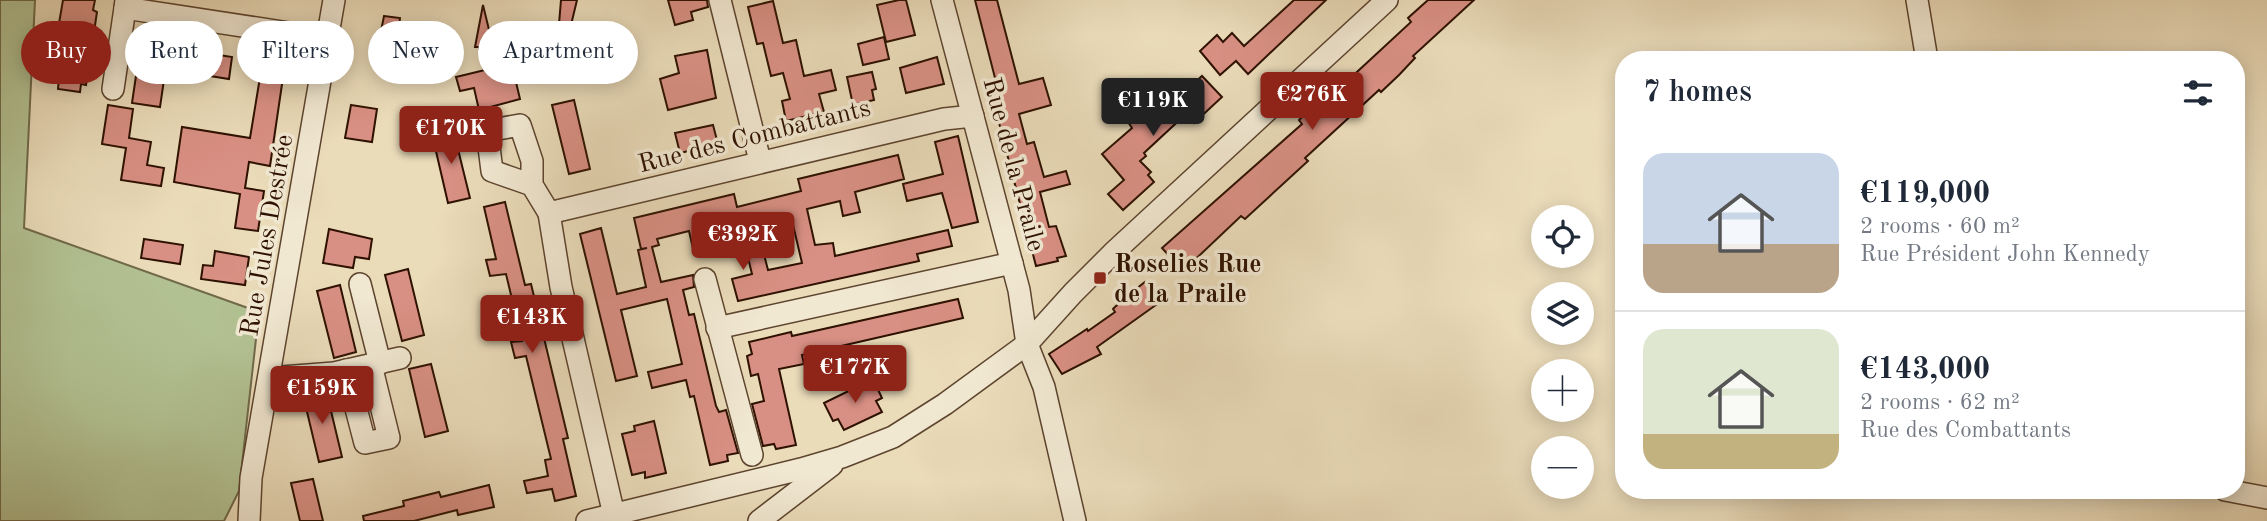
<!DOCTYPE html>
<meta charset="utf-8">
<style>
body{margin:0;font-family:"Old Standard TT",serif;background:#f6f6f7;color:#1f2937;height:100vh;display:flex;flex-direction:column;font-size:26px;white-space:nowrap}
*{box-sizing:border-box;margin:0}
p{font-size:23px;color:#747a83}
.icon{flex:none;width:38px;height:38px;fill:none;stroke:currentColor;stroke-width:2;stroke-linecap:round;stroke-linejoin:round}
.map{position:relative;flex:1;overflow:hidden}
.drawer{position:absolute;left:1615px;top:51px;width:630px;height:448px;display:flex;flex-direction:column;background:#fff;border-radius:28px;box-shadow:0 4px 18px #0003}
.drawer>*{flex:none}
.guide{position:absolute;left:21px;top:21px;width:665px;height:63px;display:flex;gap:14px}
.tools{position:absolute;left:1531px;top:205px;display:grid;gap:14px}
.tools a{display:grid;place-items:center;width:63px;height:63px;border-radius:50%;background:#fff;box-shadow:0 4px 18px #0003;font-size:35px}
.price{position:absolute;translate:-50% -60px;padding:0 16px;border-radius:7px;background:#8f2418;color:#fff;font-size:23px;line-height:46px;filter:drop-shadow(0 2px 4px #0008)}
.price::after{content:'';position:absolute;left:50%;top:42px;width:21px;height:16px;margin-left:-10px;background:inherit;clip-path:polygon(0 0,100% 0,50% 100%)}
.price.on{background:#222;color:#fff}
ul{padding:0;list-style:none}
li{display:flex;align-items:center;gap:21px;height:175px;padding:0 28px}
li+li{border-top:2px solid #e0e1e3}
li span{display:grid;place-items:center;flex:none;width:196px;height:140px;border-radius:21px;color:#555}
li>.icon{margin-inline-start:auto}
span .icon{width:84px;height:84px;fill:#fffc;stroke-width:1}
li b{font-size:30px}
h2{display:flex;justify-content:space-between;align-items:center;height:84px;padding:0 28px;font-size:30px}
.tag{padding:0 24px;border-radius:32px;background:#fff;box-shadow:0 4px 18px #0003;font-size:24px;line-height:63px}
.tag.on{background:#8f2418;color:#fff}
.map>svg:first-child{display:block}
.green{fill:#b2c192;stroke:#706949;stroke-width:2}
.building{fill:#d99084;stroke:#2e1100;stroke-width:2;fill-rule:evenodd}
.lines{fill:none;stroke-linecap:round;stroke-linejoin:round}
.minor-casing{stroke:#5d442e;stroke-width:24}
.minor{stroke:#f1e8d2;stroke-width:21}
.poi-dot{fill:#8f2418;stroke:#f1e8d2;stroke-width:2.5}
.labels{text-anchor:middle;stroke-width:7;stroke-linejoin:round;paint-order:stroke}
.street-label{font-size:26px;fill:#2e1100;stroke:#f1e8d2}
.poi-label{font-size:26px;font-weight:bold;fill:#2e1100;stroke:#f1e8d2;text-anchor:start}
</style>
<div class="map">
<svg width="2267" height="521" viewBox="0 0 2267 521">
<rect width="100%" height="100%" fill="#eadbb9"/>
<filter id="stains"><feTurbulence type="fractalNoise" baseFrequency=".00286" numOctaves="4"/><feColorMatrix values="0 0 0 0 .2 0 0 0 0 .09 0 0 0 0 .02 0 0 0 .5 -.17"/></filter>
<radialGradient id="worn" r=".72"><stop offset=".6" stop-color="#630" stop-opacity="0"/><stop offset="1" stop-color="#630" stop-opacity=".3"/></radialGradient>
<!-- green -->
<polygon class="green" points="0,0 35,0 24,228 259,312 239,491 224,521 0,521"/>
<!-- building -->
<g class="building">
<polygon points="63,0 95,0 93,10 97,12 86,85 81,84 80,92 58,89 59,78 53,77 55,65 52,64"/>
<polygon points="561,0 577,0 565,50 557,48"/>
<polygon points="668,0 707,0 708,7 691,12 693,20 675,25"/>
<polygon points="899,0 906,0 915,35 886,42 877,5"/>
<polygon points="975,0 997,0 1019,84 1043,78 1051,105 1019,114 1027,144 1034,142 1044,177 1066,171 1070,184 1040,192 1049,227 1056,226 1066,256 1057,258 1058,261 1036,266 997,115 1004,113"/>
<polygon points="1294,0 1326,0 1248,74 1236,61 1220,75 1200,51 1217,35 1223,42 1232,33 1244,46"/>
<polygon points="1428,0 1474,0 1413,56 1415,58 1399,75 1381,92 1379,90 1305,158 1308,161 1245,219 1241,216 1183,271 1162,248 1302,124 1299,120 1323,97 1342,80 1345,83 1411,22 1408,18"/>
<polygon points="773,1 783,43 796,40 804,76 831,70 836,90 819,94 824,112 786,121 782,101 790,99 783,73 771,76 763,43 757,44 748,7"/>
<polygon points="483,5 498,67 527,60 531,75 515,78 520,99 479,110 474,88 460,91 456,77 485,70 479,47 475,47"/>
<polygon points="384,16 400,18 398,34 381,31"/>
<polygon points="148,35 170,39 160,107 132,103 141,42 146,43"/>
<polygon points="884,37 889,59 863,65 858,44"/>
<polygon points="707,50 716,98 668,110 660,79 679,73 675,56"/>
<polygon points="194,51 232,57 229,79 191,73"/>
<polygon points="264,53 286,57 270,166 249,162 245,188 264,191 258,231 235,228 240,194 174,182 182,127 250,138"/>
<polygon points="937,57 944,84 906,93 900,68"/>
<polygon points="872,72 876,89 872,90 874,100 853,105 847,77"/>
<polygon points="1202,76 1222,97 1194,123 1186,114 1144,153 1146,156 1140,161 1151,172 1148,175 1154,182 1123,210 1108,194 1124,180 1102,154 1132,128 1128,122 1153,99 1164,111"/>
<polygon points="574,100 590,169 569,174 552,105"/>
<polygon points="108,105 133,109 129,138 151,142 147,165 164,168 161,186 121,180 126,148 102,144"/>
<polygon points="351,105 377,109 372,142 345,138"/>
<polygon points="713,125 718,144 680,153 675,133"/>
<polygon points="453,129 470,198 448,203 432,134"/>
<polygon points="958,136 978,222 952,228 942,193 907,201 903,184 943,174 935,142"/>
<path d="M 898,155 L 904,179 L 855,192 L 860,212 L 843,216 L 840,201 L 807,209 L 815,245 L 833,243 L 835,256 L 948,230 L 952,246 L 917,254 L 919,261 L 738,301 L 732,279 L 752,274 L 738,217 L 704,225 L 710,249 L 694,253 L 689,231 L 657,239 L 659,245 L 652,247 L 661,282 L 693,275 L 694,287 L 683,290 L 689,315 L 694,314 L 716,406 L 719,412 L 726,410 L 738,453 L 727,455 L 728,461 L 710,465 L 694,396 L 690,397 L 686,380 L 652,388 L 648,372 L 682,364 L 667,299 L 621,310 L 637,376 L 616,381 L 580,234 L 601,228 L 617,294 L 646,287 L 638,250 L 647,248 L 641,249 L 634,218 L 734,194 L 737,207 L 801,191 L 798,179 ZM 793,225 L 802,263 L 768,270 L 758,231 Z"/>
<polygon points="505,202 525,285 531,284 568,438 563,439 576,496 555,501 552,489 527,493 524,481 548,476 545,460 551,459 526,356 515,358 511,342 522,341 506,274 490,276 486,260 496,259 484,207"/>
<polygon points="329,229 372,239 369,259 355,257 353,268 323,263"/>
<polygon points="144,239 183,245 180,264 141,258"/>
<polygon points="215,251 249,257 245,285 201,279 203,265 213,266"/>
<polygon points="408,269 424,335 402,341 385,275"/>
<polygon points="1145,282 1160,302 1097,347 1101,354 1062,374 1049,354 1087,329 1088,331 1115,312 1113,309 1123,299"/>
<polygon points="340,285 356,352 334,358 317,291"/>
<polygon points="958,299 963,318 802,355 804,364 779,369 796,445 776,449 774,444 763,446 752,404 764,401 758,374 751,376 747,356 752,354 749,342 791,332 792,336"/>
<polygon points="431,364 448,431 425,437 409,369"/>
<polygon points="873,379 882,398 876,401 882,412 844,430 838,419 833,421 824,403"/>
<polygon points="326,390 342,457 319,462 303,395"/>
<polygon points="654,421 666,473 645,478 645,472 632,475 622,434 635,431 634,426"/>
<polygon points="313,479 323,521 300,521 291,483"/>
<polygon points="489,485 494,507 458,515 457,510 414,521 364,521 363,516 404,506 403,501 439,492 441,497"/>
</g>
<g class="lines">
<defs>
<g id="minor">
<polyline points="126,0 125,8 328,39"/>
<polyline points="720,0 760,161"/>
<polyline points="942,0 1019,290 1027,344 1044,387 1075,521"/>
<polyline points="1917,0 1927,60"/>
<polyline points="113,89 125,8"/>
<polyline points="532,185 492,171 487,131 520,125 532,161 532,185 549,213"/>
<polyline points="705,279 752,455"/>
<polyline points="360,284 380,363"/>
<polyline points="717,328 1012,263"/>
<polyline points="346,370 365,443 389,438 371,365"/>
<polyline points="269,378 334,373 400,358"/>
<polyline points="2225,490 2267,498"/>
<polyline points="614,515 561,287 549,213 944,119 973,116"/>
<polyline points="249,521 251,478 334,0"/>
<polyline points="587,521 801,469 842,457 893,437 945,404 1027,344 1073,293 1115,251 1387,0"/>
<polyline points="759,521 832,465"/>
</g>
</defs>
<!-- minor casing -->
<use href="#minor" class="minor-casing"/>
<!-- minor -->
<use href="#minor" class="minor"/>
</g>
<!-- markers -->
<rect class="poi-dot" x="1093" y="271" width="14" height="14" rx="3.5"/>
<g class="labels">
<!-- street labels -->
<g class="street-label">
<text transform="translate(754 135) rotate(-14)" y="9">Rue des Combattants</text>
<text transform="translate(1015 164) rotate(75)" y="9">Rue de la Praile</text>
<text transform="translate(266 235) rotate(-80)" y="9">Rue Jules Destrée</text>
</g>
<!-- poi labels -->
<g class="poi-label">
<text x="1114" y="272">Roselies Rue<tspan x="1114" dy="30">de la Praile</tspan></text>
</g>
</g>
<rect width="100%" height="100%" filter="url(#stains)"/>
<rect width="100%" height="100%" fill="url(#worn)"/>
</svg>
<div class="tools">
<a><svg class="icon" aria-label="locate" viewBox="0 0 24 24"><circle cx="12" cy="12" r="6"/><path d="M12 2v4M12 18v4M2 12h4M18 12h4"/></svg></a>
<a><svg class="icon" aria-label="layers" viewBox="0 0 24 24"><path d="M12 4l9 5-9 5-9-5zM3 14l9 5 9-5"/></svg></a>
<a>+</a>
<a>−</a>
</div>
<b class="price" style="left:1312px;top:132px">€276K</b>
<b class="price on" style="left:1153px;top:138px">€119K</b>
<b class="price" style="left:451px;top:166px">€170K</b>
<b class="price" style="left:743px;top:272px">€392K</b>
<b class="price" style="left:532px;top:355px">€143K</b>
<b class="price" style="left:855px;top:405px">€177K</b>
<b class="price" style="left:322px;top:426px">€159K</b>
<div class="guide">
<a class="tag on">Buy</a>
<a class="tag">Rent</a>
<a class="tag">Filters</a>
<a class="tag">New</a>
<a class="tag">Apartment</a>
</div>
<section class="drawer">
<h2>7 homes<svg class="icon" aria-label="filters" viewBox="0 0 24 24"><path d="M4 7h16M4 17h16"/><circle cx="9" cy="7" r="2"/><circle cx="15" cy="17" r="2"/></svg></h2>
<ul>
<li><span style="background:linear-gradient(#c9d6e8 65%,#b9a48a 0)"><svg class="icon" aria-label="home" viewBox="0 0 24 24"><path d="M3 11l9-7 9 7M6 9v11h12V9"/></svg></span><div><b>€119,000</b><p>2 rooms · 60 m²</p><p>Rue Président John Kennedy</p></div></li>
<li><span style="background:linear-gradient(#dfe7d0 75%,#c2b280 0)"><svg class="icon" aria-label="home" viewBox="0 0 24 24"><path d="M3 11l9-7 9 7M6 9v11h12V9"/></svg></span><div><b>€143,000</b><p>2 rooms · 62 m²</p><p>Rue des Combattants</p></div></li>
</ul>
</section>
</div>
